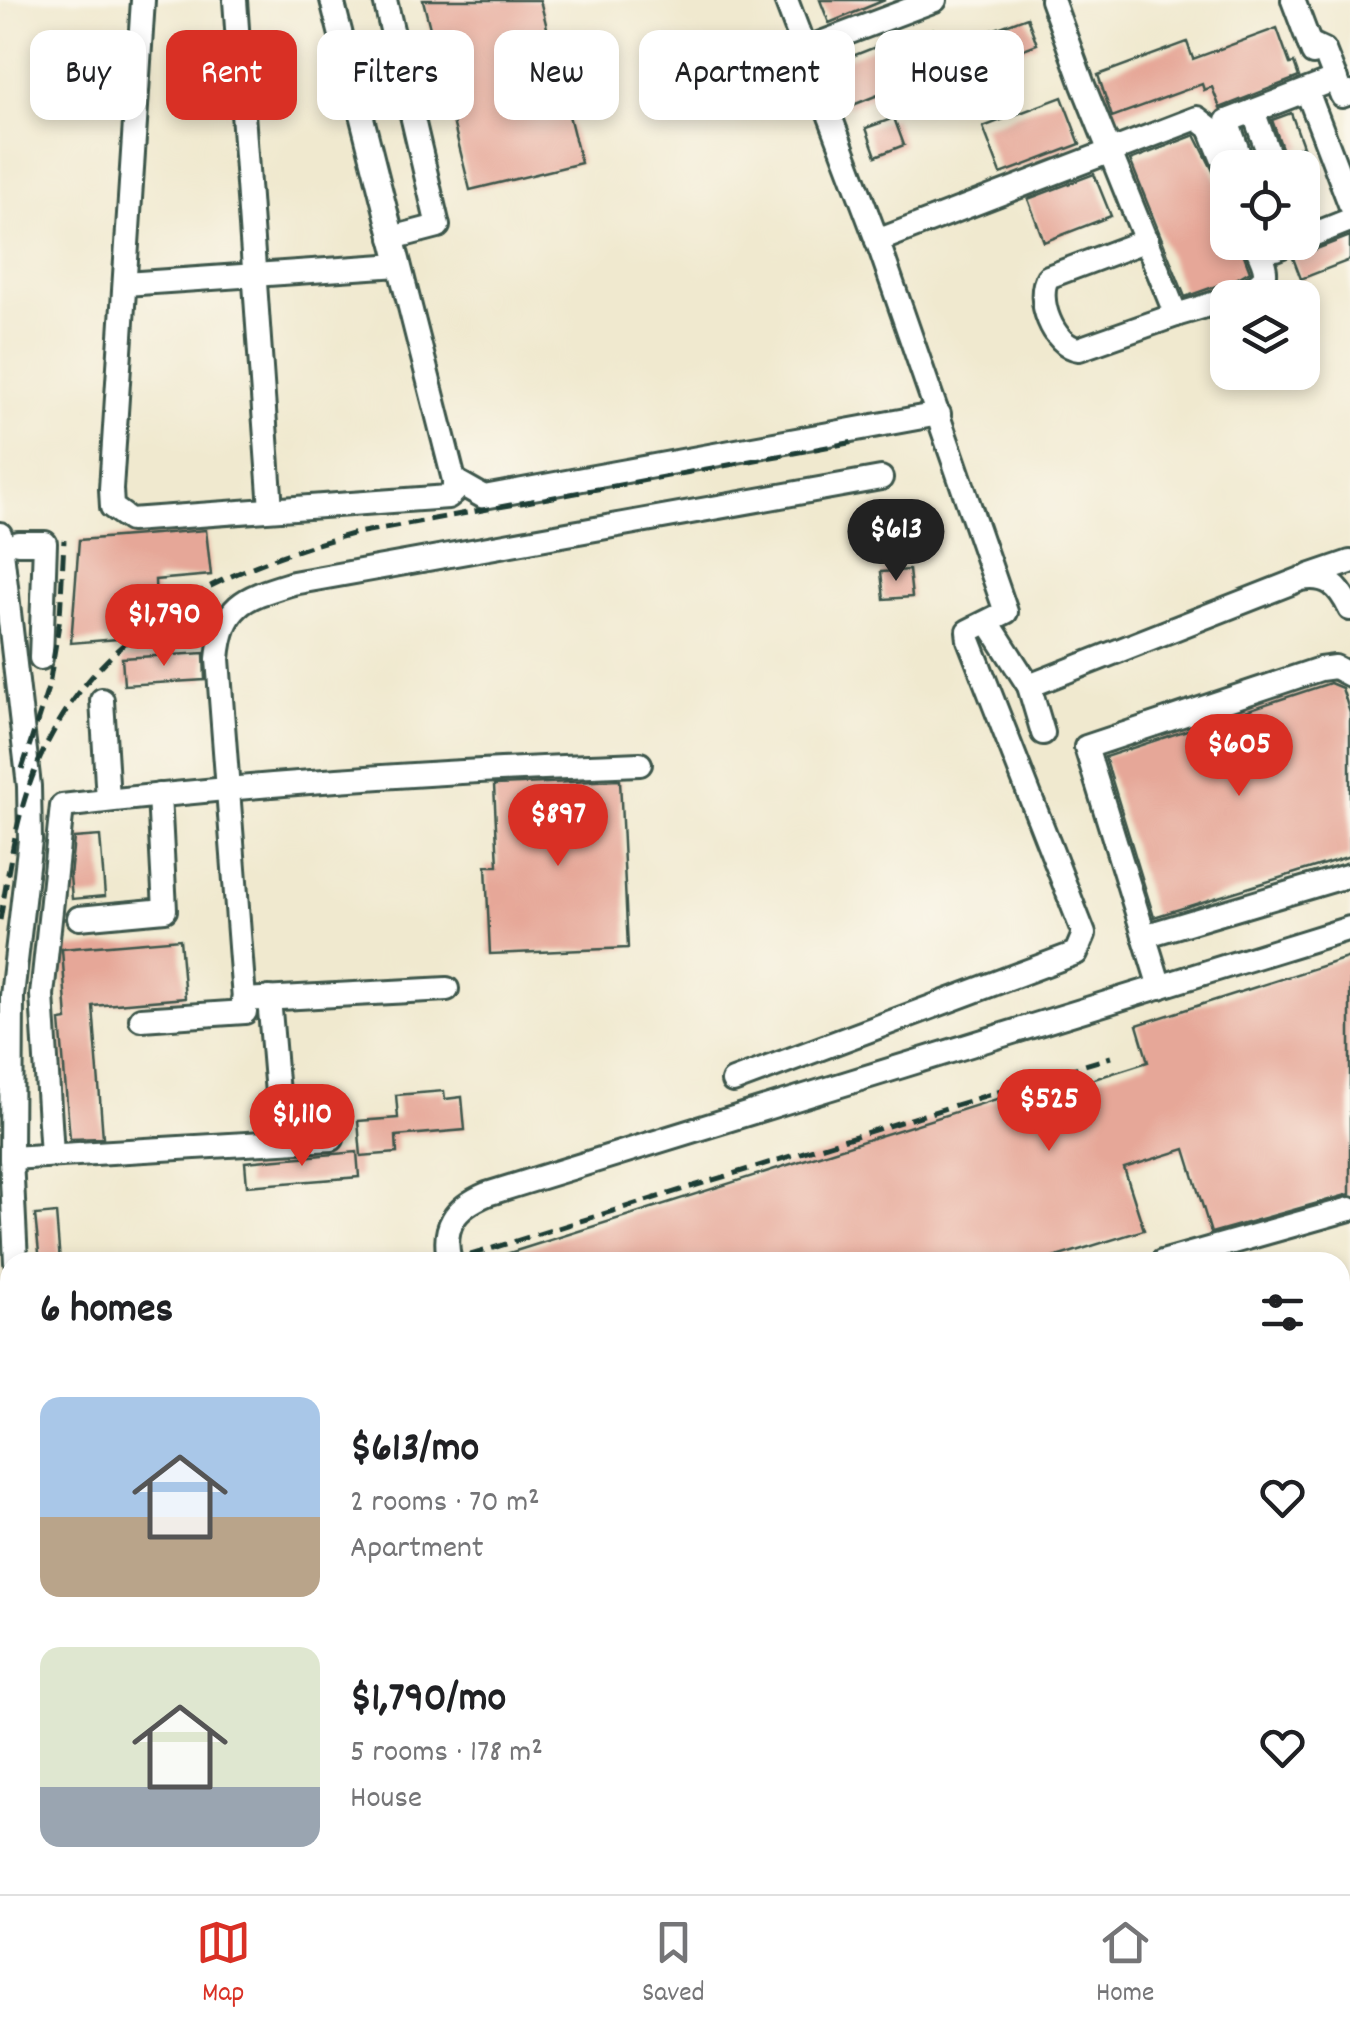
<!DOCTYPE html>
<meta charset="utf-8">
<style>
body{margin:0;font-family:Dekko,sans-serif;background:#f6f6f6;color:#202124;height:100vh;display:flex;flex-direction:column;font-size:38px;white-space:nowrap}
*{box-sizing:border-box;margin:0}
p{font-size:32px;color:#757577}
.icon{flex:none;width:55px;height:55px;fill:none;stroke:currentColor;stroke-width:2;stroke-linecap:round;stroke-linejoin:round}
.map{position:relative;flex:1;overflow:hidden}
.panel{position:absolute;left:0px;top:1252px;width:1350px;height:642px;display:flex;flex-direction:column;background:#fff;border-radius:30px 30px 0 0;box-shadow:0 5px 15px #0003}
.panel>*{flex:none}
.top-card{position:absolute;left:30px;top:30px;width:1290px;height:90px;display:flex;gap:20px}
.tools{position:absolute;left:1210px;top:150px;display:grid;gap:20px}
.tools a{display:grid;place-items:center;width:110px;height:110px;border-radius:20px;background:#fff;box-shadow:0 5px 15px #0003;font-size:50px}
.price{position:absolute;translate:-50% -85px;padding:0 22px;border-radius:35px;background:#d93025;color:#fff;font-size:32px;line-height:65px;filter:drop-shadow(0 2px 5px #0008)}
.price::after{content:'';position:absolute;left:50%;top:60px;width:30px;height:22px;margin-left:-15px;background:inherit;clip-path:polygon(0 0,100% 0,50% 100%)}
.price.active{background:#222;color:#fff}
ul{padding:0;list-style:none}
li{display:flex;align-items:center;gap:30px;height:250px;padding:0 40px}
li span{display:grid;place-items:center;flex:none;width:280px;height:200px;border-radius:20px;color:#555}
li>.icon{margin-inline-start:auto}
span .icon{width:120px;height:120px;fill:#fffc;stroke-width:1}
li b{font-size:42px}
h2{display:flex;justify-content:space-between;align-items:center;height:120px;padding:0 40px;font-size:42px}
.pill{padding:0 35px;border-radius:20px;background:#fff;box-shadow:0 5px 15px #0003;font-size:35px;line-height:90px}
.pill.active{background:#d93025;color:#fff}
.menu{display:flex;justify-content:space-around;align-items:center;height:140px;border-top:2px solid #e0e0e0;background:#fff;font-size:28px;color:#757577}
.menu a{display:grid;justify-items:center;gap:5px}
.menu .active{color:#d93025}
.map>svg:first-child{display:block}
.green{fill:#a8c870;stroke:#648252;stroke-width:2.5}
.building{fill:#e6a798}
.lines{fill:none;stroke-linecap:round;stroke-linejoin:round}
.minor-casing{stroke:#3e574b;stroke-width:28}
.minor{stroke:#fff;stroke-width:22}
.rail{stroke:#1f3d34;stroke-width:5;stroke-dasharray:15 8;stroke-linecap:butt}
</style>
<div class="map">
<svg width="1350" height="1894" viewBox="0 0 1350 1894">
<rect width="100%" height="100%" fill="#fbf7ec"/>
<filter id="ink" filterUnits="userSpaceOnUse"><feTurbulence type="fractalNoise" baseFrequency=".01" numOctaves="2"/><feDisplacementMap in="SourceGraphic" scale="20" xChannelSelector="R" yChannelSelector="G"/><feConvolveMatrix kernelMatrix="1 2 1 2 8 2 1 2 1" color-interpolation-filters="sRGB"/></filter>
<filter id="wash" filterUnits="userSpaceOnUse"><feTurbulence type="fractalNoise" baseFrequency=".0048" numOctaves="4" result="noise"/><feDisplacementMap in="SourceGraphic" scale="40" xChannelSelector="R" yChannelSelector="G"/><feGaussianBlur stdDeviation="2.25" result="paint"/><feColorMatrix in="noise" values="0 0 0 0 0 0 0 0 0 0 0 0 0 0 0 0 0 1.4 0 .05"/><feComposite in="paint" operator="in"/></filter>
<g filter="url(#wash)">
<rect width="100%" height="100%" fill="#f0e9cf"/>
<!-- green -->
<polygon class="green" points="1350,1329 1350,1401 1340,1370 1340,1331"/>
<g id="blocks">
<!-- building -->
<g class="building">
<polygon points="423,0 540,0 581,163 470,190"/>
<polygon points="820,0 885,0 829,23"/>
<polygon points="1027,17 1037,44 989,62 979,35"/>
<polygon points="1277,28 1290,64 1294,63 1299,77 1220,108 1212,87 1204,90 1202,84 1112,117 1098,75 1187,42 1193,59"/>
<polygon points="933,29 953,81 928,91 923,77 848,107 832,64 901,37 903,41"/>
<polygon points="1062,97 1080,144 1001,174 983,127"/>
<polygon points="1291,113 1303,146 1291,151 1298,168 1289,168 1272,120"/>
<polygon points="894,118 904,145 876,156 866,128"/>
<polygon points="1195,135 1228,201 1228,242 1239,242 1250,271 1236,279 1185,297 1130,160"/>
<polygon points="1094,174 1111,216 1044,242 1028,199"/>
<polygon points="1350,236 1350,260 1301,279 1293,258"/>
<polygon points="206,530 211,575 155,580 156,606 114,611 117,639 71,643 79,540"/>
<polygon points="909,570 912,597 884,599 881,572"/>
<polygon points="204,653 205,680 124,685 122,658"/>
<polygon points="1330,683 1342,688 1350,713 1350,856 1154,917 1105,757"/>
<polygon points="620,780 628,948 490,954 486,866 498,866 494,785"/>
<polygon points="100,836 105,896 72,899 70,876 74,838"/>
<polygon points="180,939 185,998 93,1006 103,1138 70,1139 60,1021 67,1020 62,949"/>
<polygon points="1350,957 1350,1194 1211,1233 1185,1149 1124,1168 1144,1230 1040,1262 488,1262 487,1260 1082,1072 1085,1082 1148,1062 1137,1025"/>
<polygon points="444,1091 445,1099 462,1097 465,1130 396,1136 397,1153 361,1156 358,1121 398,1118 396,1095"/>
<polygon points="357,1152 359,1177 247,1186 245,1162"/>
<polygon points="56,1213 60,1262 40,1262 35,1215"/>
</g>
</g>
</g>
<g filter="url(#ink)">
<use href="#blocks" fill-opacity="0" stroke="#3e574b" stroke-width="2.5"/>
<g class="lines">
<defs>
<g id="minor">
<polyline points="143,0 111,489 112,507 130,520 448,497 454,492 454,480 332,0"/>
<polyline points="235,0 271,509"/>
<polyline points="385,0 438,226 392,238"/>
<path d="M 1052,0 L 1083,85 L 1176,315 C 1194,309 1263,292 1265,274 C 1266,265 1258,251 1254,242"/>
<polyline points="1293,0 1313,53"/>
<polyline points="1309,43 1324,50 1342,96 1350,93"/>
<polyline points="805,49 935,0"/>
<polyline points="1307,91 1350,204"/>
<polyline points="1253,111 1274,168"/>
<polyline points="1244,168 1227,121 1336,79"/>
<polyline points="1302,239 1350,220"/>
<path d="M 1147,240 L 1048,277 C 1035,298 1053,346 1079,349 L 1176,315"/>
<polyline points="877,241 1197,118 1210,128 1228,173"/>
<polyline points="1273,242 1275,249 1292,242"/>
<polyline points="125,284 399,265"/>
<polyline points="454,480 484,497 939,414"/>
<polyline points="0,534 29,786 30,840 12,996 11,1158 16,1262"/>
<polyline points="18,543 45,543 41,658"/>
<polyline points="1309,576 1350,562"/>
<polyline points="988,622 1029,686 1043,733"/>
<path d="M 1029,686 L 1301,579 C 1327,574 1339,586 1350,609"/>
<polyline points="102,700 108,800"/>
<polyline points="79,918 165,910 159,795"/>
<polyline points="1144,936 1350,875"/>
<polyline points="1160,987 1086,747 1320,669 1335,667 1350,675"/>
<polyline points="269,998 281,1141"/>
<polyline points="243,1000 447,989"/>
<path d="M 141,1019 L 245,1012 L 218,659 C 223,603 244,598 293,583 L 881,478"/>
<polyline points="733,1081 1076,953 1084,934 969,640 968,631 1006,612 881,251 786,0"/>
<path d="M 52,1155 L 42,995 L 62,806 C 254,783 446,771 640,764"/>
<polyline points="11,1158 332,1139"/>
<path d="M 450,1262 C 441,1227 454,1208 487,1194 L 1350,928"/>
<polyline points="1162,1262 1350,1209"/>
<polyline points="1340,1313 1350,1312"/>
<polyline points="1340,1717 1350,1747"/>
<polyline points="1340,1768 1350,1764"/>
<polyline points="739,1885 742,1894"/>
<polyline points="71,1894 73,1885"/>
<polyline points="365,1894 394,1885"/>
<polyline points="955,1894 983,1885"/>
</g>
</defs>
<!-- minor casing -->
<use href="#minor" class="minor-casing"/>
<!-- minor -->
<use href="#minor" class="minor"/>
<!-- rail -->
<g class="rail">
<polyline points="22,769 49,685 60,618 64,540"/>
<path d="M 0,920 C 8,875 14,829 29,786 C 82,637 207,573 352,534 L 854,442"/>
<polyline points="448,1262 1111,1057"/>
<polyline points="23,1894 27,1885"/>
</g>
</g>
</g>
</svg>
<div class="tools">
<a><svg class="icon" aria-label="locate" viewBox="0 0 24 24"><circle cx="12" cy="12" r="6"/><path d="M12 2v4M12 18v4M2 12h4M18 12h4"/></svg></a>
<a><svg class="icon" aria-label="layers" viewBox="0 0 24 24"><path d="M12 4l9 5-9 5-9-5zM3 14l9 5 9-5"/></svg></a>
</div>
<b class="price active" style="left:896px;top:584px">$613</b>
<b class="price" style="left:164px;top:669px">$1,790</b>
<b class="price" style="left:1239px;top:799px">$605</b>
<b class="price" style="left:558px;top:869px">$897</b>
<b class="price" style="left:1049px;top:1154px">$525</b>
<b class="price" style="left:302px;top:1169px">$1,110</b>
<div class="top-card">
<a class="pill">Buy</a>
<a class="pill active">Rent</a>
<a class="pill">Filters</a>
<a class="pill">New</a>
<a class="pill">Apartment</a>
<a class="pill">House</a>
</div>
<section class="panel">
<h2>6 homes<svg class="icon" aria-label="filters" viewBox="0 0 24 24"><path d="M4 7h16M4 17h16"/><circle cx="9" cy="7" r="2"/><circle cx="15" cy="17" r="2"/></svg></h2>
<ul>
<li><span style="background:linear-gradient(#a9c7e8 60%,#b9a48a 0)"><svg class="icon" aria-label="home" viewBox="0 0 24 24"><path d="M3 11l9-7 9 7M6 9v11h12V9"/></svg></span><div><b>$613/mo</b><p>2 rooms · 70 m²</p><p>Apartment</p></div><svg class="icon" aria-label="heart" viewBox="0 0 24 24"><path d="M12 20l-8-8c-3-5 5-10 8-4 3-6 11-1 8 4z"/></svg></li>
<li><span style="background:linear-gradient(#dfe7d0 70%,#9aa5b1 0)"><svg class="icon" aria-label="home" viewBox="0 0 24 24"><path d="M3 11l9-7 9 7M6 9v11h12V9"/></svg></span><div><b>$1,790/mo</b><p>5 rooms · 178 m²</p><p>House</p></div><svg class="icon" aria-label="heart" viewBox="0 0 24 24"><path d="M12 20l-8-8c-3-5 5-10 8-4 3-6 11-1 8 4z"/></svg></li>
</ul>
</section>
</div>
<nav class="menu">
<a class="active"><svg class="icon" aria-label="map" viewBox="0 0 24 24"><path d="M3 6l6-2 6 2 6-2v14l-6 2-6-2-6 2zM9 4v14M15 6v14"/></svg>Map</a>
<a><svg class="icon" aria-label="saved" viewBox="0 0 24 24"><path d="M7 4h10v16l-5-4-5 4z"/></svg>Saved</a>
<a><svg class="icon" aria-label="home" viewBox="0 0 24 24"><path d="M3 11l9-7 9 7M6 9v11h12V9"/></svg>Home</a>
</nav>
